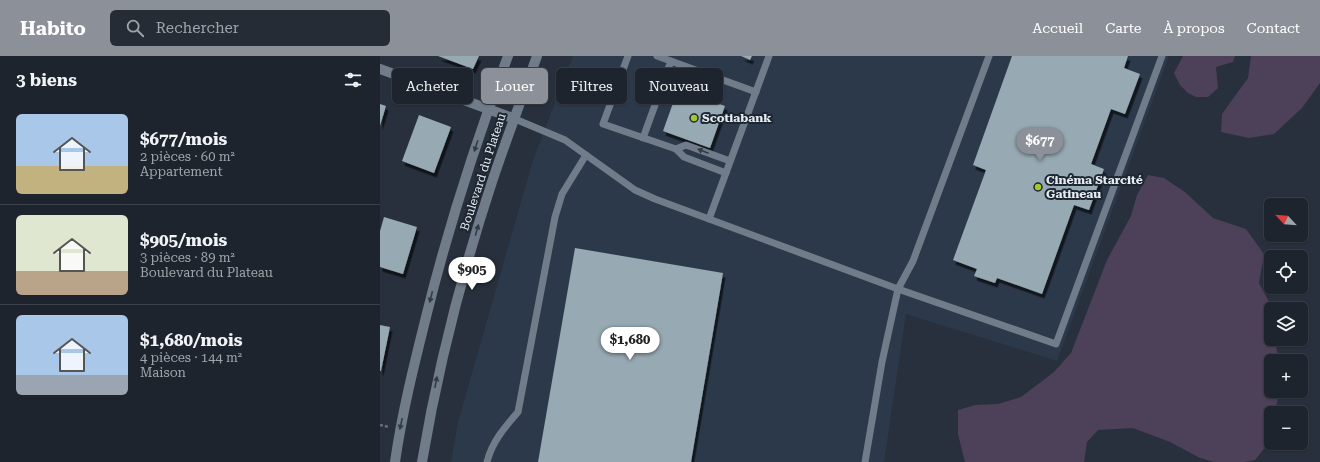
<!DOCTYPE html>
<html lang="fr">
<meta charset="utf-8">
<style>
body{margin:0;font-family:"Roboto Serif",serif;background:#252c35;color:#f1f3f6;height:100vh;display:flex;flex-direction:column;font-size:15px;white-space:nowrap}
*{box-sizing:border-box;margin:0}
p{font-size:13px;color:#a0a4aa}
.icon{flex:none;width:22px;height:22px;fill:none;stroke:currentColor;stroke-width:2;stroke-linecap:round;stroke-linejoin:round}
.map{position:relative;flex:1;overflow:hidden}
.panel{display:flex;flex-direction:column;background:#1d242d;width:380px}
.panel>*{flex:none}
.banner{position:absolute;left:12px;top:12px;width:380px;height:36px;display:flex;gap:8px}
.needle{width:26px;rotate:296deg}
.fabs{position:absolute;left:884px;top:142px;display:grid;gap:8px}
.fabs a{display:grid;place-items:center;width:44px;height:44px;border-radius:6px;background:#1d242d;box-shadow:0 1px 3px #0004,0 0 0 1px #3b4149;font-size:20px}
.price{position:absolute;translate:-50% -34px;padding:0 9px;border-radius:14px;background:#fff;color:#222;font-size:13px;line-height:26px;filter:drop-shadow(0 1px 2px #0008)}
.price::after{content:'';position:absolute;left:50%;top:24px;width:12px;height:9px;margin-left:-6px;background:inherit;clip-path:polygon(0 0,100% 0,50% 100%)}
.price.selected{background:#8c9099;color:#fff}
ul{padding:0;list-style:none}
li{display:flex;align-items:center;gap:12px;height:100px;padding:0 16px}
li+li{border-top:1px solid #3b4149}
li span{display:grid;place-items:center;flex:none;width:112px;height:80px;border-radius:6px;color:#555}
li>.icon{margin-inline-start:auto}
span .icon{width:48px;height:48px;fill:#fffc;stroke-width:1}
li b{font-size:17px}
h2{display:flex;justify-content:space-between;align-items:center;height:48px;padding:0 16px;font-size:17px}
.pill{padding:0 14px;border-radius:6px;background:#1d242d;box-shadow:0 1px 3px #0004,0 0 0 1px #3b4149;font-size:14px;line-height:36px}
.pill.selected{background:#8c9099;color:#fff}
header{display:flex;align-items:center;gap:24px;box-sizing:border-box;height:56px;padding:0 20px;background:#8c9099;color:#fff}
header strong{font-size:19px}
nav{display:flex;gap:22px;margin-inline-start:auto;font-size:14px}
.search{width:280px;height:36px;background:#252c35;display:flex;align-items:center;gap:10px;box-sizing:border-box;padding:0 14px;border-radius:6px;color:#a0a4aa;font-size:15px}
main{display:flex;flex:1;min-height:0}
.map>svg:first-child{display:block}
.built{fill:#2c394a}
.green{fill:#4d4059}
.building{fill:#97a9b3;filter:url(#shadow)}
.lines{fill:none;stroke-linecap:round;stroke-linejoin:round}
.path{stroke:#676f7a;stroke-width:2.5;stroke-dasharray:3 2;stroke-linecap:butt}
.service{stroke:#717c8a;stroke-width:7}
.minor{stroke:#717c8a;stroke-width:10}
.secondary{stroke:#717c8a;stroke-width:10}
.oneway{fill:#323c47}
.poi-dot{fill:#a2c928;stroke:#1d2631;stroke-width:1.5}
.labels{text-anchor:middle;stroke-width:4;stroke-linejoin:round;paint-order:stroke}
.poi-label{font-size:12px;font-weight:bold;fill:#e5ebf3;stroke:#1d2631;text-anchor:start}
.street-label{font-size:12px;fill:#e5ebf3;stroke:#1d2631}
</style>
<header>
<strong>Habito</strong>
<div class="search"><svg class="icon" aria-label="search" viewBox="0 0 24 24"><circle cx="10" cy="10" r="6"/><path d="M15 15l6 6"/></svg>Rechercher</div>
<nav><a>Accueil</a><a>Carte</a><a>À propos</a><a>Contact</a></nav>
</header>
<main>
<section class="panel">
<h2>3 biens<svg class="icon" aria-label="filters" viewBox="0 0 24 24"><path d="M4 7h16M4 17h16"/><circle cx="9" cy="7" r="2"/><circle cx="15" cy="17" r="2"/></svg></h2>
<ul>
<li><span style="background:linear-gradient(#a9c7e8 65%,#c2b280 0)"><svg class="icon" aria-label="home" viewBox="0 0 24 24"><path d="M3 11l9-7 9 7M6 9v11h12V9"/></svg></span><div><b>$677/mois</b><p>2 pièces · 60 m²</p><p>Appartement</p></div></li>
<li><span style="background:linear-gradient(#dfe7d0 70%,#b9a48a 0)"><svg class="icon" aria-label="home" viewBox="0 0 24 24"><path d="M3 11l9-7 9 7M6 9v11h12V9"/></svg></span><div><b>$905/mois</b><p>3 pièces · 89 m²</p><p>Boulevard du Plateau</p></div></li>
<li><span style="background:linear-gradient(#a9c7e8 75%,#9aa5b1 0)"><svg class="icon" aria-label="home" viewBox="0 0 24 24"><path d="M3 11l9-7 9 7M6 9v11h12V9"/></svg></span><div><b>$1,680/mois</b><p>4 pièces · 144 m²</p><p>Maison</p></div></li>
</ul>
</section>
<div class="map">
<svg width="940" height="406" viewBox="0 0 940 406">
<defs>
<filter id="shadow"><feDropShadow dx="2.5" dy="4.5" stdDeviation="0" flood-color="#0009"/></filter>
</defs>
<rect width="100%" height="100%" fill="#27303c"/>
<!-- built -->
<polygon class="built" points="193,0 789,0 677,305 526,258 504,406 71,406 78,366 153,104"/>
<!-- green -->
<g class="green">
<polygon points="803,0 855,0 853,6 836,11 838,32 828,41 816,41 808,37 800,29 794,17"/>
<polygon points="871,0 940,0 940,27 922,52 894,78 869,82 841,76 842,58 868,22"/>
<polygon points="768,119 784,122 805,136 833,162 866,173 884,198 879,227 893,253 891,253 891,283 896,283 896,290 899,305 891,305 891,335 899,335 895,357 891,357 891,374 887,389 875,404 864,406 834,406 820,402 790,386 753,372 718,374 707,386 704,406 585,406 578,378 578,354 595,349 618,348 641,341 674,316 691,297 727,204 751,160 757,139"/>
</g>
<!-- building -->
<g class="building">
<polygon points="58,0 99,0 93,13"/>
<polygon points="361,0 372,0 370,4"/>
<polygon points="632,0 748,0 744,12 760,18 745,58 731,53 711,108 724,113 709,154 694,149 662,238 617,222 615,227 594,220 597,213 573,204 606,114 593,109"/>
<polygon points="298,33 345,50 330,92 283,75"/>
<polygon points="0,48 6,50 0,70"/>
<polygon points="39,59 71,71 54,117 22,105"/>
<polygon points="4,161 37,171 23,218 0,211 0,175"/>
<polygon points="195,192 343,217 311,406 158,406"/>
<polygon points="0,269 10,271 1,315 0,315"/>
</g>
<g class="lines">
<!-- path -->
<polyline class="path" points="0,369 9,371"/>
<!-- service -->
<g class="service">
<polyline points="248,0 223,68 296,93 304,101 346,117"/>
<polyline points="277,0 376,36"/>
<polyline points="135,63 185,84 255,134 275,143 518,233 676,288 782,0"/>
<polyline points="263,82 291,5"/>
<polyline points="296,93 306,89 350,105"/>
<polyline points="329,163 389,0"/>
<path d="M 107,406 C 112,386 124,372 138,356 L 175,161 L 182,138 L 206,99"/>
<polyline points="485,406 502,306 518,233 533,205 609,0"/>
</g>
<!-- minor -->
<polyline class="minor" points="0,13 135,63"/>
<!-- secondary -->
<g class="secondary">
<path d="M 15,406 C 22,357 34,309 46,261 C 68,172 96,85 128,0"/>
<path d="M 42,406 C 58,311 82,217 112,126 C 126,84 142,42 157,0"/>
</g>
</g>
<!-- one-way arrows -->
<defs><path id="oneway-solid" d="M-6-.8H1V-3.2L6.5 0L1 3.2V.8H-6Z"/></defs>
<g class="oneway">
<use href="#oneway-solid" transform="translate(96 90) rotate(108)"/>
<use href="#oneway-solid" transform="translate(323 95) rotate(-159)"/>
<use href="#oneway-solid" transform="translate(97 174) rotate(-74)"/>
<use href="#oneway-solid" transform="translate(51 241) rotate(104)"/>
<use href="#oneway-solid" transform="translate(56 326) rotate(-79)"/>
<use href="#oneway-solid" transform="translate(21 368) rotate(102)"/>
</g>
<!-- markers -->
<g class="poi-dot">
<circle cx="314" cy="62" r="4"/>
<circle cx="658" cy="131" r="4"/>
</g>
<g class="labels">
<!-- poi labels -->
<g class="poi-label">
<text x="322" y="66">Scotiabank</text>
<text x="666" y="128">Cinéma Starcité<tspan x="666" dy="14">Gatineau</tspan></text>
</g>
<!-- street labels -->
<g class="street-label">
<text transform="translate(103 116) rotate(-72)" y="4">Boulevard du Plateau</text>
</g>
</g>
</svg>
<div class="fabs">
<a><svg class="needle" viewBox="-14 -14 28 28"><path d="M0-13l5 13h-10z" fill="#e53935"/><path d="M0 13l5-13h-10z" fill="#a0a4aa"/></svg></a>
<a><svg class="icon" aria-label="locate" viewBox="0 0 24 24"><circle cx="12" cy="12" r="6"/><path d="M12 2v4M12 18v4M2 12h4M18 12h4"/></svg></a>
<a><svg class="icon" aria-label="layers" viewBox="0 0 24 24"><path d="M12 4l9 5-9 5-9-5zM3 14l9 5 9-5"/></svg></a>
<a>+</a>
<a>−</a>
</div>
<b class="price selected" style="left:660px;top:106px">$677</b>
<b class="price" style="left:92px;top:235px">$905</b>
<b class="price" style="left:250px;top:305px">$1,680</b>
<div class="banner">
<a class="pill">Acheter</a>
<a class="pill selected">Louer</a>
<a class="pill">Filtres</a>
<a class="pill">Nouveau</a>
</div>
</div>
</main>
